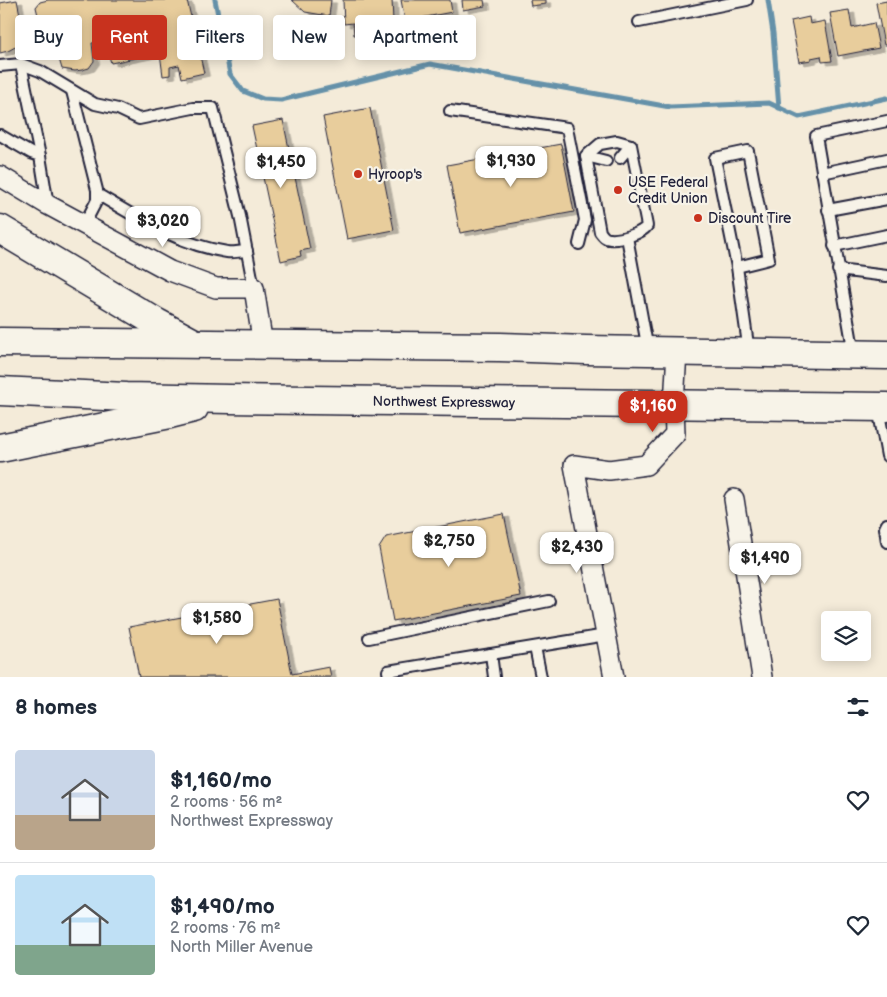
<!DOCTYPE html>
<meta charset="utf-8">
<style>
body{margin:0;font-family:"Balsamiq Sans",sans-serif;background:#f2f2f3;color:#1f2937;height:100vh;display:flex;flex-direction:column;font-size:19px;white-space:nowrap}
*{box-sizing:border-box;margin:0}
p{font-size:16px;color:#747a83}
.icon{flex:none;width:28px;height:28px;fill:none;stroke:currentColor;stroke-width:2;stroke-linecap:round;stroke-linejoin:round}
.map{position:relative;height:677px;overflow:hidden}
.details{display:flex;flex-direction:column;background:#fff;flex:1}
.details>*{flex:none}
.hud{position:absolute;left:15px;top:15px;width:500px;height:45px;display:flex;gap:10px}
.tools{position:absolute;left:821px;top:611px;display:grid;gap:10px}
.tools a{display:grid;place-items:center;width:50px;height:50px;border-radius:5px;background:#fff;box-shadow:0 2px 12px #0003;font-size:25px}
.price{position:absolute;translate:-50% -42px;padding:0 11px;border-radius:10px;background:#fff;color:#222;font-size:16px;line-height:32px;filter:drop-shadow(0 1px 2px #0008)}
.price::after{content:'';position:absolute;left:50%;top:30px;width:15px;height:11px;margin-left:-8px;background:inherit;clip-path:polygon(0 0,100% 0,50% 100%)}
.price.on{background:#c8321e;color:#fff}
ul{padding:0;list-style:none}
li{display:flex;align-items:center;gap:15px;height:125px;padding:0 15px}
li+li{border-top:1px solid #e0e1e3}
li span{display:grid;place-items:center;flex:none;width:140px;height:100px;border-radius:5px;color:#555}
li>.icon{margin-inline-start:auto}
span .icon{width:60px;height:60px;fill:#fffc;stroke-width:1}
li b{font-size:21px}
h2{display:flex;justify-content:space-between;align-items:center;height:60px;padding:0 15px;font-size:21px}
.chip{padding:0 18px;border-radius:5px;background:#fff;box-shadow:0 2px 12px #0003;font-size:18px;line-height:45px}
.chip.on{background:#c8321e;color:#fff}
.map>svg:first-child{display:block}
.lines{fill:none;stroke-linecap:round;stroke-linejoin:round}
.stream{stroke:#6591a9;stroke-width:5}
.building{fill:#e8cd9c;stroke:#22223b;filter:url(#shadow)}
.lane-casing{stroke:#22223b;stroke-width:14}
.street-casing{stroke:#22223b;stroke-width:22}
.highway-casing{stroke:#22223b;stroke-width:31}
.lane{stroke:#f7f3e8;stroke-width:10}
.street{stroke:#f7f3e8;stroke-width:19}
.highway{stroke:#f7f3e8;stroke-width:28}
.poi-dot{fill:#c8321e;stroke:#f7f3e8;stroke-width:2}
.labels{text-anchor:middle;stroke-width:4.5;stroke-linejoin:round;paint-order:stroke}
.poi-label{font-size:14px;fill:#22223b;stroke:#f7f3e8;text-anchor:start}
.street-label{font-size:14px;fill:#22223b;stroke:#f7f3e8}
</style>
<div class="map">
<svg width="887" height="677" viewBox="0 0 887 677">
<defs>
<filter id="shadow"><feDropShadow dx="5.5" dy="3" stdDeviation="0" flood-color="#0004"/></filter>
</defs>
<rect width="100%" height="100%" fill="#f4ebd9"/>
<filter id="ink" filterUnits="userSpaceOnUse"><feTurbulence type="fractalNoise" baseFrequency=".02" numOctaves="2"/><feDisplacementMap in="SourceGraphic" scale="10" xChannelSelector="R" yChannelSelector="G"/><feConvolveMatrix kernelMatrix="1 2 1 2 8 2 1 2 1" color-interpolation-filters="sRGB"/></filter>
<g filter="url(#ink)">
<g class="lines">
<!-- stream -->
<g class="stream">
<polyline points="215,0 230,74 243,91 263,99 281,100 430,64 670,107 769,103 799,117 887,98"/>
<polyline points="768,0 773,33 779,108"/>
</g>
</g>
<!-- building -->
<g class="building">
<polygon points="17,0 21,20 22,40 17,46 8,51 0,53 0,3"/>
<polygon points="48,0 187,0 204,73 182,78 179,65 170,67 170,75 163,76 160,53 111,63 105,42 92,43 94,61 89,68 82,70 75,71 62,69 57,52 45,45 36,7 40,2"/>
<polygon points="292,0 331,0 329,16 305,12"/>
<polygon points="343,0 392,0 393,21 372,23 373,34 354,35 353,23 344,24"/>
<polygon points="401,0 450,0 452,12 405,21"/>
<polygon points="462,0 484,0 485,6 463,10"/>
<polygon points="530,0 546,0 546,4 531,6"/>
<polygon points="887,1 887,45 884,45 876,3"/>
<polygon points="849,10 852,28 874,23 879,48 838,56 830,13"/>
<polygon points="809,17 810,24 825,21 832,61 822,62 821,56 811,58 811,60 799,62 791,21"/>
<polygon points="370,108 394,230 347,239 323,117"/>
<polygon points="283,120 310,249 300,251 301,256 281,261 252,126"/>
<polygon points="561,144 574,212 460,233 447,165"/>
<polygon points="504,514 521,596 393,621 379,548 386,537"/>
<polygon points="277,599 292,674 329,667 331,677 139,677 129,627"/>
</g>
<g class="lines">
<defs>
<g id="lane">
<polyline points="639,22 747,0"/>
<polyline points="21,64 40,156"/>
<polyline points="0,66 21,64 40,71 95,104 118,109 139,119 193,108 213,108 240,216 254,288"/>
<polyline points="72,91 97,190 97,200 84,225"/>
<polyline points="450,111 567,128 585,220 579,244"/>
<polyline points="0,135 31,153 40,156 48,205"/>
<path d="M 586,156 L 600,232 C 603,236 605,239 610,239 C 620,240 641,234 647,226 L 631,145"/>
<polyline points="586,156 600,144 617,141 631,145"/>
<polyline points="586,156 606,161"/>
<polyline points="620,158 631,145"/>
<polyline points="822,173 887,159"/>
<path d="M 97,194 C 138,218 179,245 227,252 C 233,253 240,251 247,251"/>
<polyline points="828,210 887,199"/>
<polyline points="627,237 648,350"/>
<polyline points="834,246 887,235"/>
<polyline points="737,267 769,259 748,151 715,158 737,267 749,352"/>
<polyline points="838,270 887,276"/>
<polyline points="854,354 816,136 887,121"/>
<polyline points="878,408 887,456"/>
<polyline points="887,524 885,528 887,542"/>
<polyline points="369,638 549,601"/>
<polyline points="535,647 541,677"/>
<polyline points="491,654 494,677"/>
<polyline points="389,677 388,671 606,635"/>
</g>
<g id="street">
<polyline points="0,176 48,205 170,271 216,288 254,288 263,345"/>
<polyline points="734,499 762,677"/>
<polyline points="614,677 574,465 609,470 646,465 675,434 674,404 677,351"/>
</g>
<g id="highway">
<polyline points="0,229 157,323 194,343"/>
<polyline points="0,342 500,347 586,350 887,355"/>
<path id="s1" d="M 0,391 L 126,397 L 230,399 L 887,407"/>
<polyline points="0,448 170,414 194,408"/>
</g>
</defs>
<!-- lane casing -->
<use href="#lane" class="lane-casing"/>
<!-- street casing -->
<use href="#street" class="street-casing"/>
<!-- highway casing -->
<use href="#highway" class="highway-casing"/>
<!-- lane -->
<use href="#lane" class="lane"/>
<!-- street -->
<use href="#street" class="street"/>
<!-- highway -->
<use href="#highway" class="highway"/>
</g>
</g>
<!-- markers -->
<g class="poi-dot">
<circle cx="358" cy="174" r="5"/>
<circle cx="618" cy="190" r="5"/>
<circle cx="698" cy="218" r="5"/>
</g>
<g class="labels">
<!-- poi labels -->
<g class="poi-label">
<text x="368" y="179">Hyroop's</text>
<text x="628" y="187">USE Federal<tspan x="628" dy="16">Credit Union</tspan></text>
<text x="708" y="223">Discount Tire</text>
</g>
<!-- street labels -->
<g class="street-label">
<text dy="5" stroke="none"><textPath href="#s1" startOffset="444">Northwest Expressway</textPath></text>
</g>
</g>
</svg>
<div class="tools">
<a><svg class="icon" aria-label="layers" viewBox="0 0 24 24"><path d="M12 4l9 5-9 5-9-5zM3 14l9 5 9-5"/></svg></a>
</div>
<b class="price" style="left:511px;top:188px">$1,930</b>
<b class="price" style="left:281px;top:189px">$1,450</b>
<b class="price" style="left:163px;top:248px">$3,020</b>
<b class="price on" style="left:653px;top:433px">$1,160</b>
<b class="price" style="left:449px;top:568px">$2,750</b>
<b class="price" style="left:577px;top:574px">$2,430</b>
<b class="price" style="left:765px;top:585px">$1,490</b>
<b class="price" style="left:217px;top:645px">$1,580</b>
<div class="hud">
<a class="chip">Buy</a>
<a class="chip on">Rent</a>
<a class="chip">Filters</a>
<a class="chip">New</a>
<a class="chip">Apartment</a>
</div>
</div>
<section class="details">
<h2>8 homes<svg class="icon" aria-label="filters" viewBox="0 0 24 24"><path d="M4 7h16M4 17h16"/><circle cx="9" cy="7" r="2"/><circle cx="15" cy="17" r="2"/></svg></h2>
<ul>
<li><span style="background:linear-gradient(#c9d6e8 65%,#b9a48a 0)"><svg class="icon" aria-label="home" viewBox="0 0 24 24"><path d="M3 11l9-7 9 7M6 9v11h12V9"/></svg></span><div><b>$1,160/mo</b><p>2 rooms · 56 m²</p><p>Northwest Expressway</p></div><svg class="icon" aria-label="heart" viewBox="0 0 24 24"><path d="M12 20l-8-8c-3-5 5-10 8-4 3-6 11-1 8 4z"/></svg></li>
<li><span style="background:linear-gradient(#bfe0f5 70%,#7fa58c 0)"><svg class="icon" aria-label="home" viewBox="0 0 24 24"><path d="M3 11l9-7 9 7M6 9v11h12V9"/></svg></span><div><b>$1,490/mo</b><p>2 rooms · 76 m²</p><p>North Miller Avenue</p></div><svg class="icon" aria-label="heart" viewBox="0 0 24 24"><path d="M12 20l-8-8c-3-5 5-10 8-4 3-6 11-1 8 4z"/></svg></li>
</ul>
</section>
